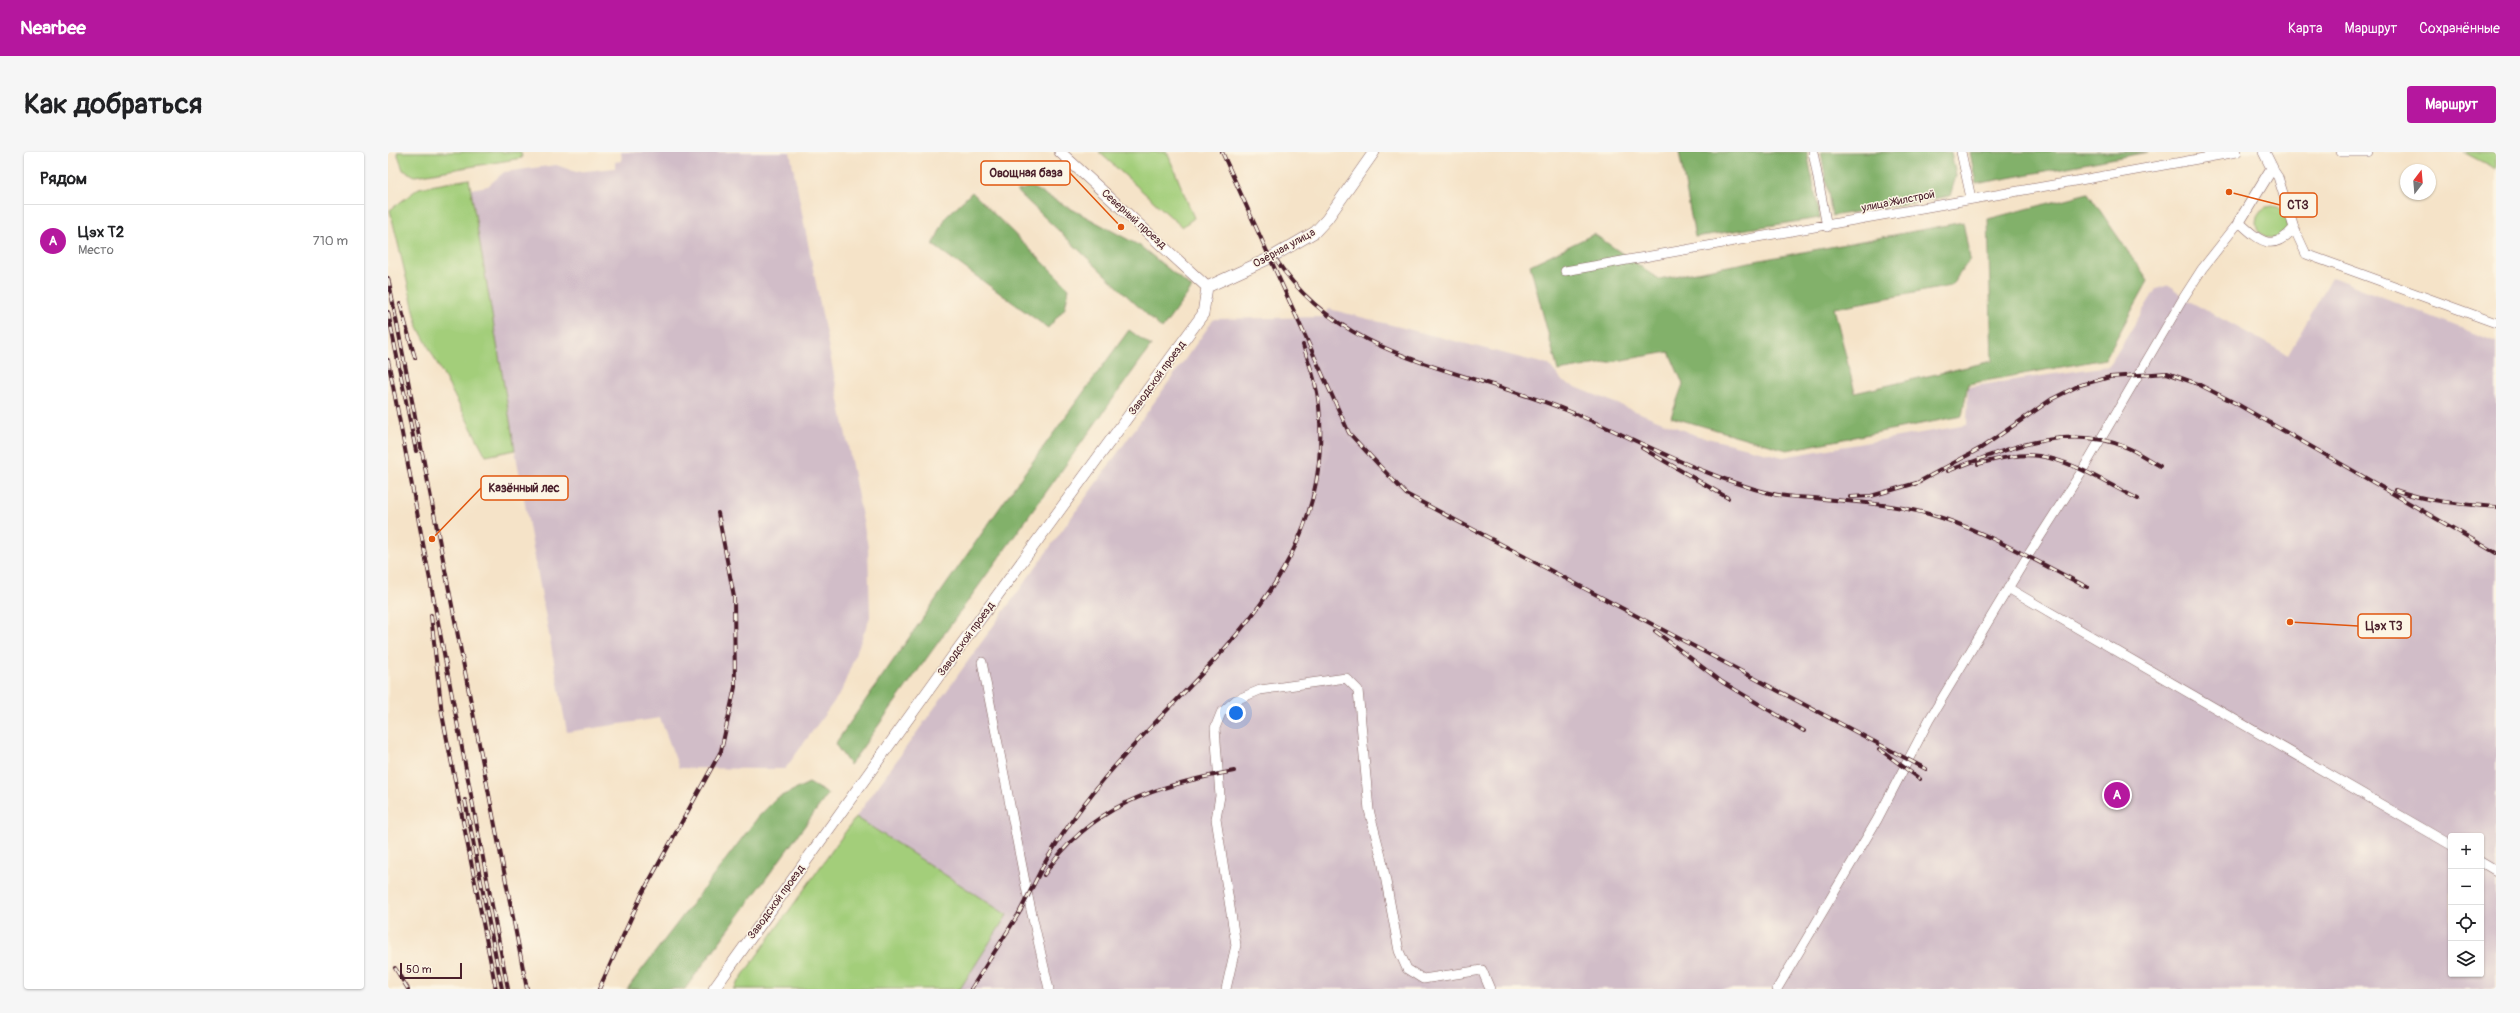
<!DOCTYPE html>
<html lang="ru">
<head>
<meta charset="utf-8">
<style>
	:root { --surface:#fff; --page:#f6f6f6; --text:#202124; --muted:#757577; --line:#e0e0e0; --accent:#b5179e }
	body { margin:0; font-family:Pangolin,sans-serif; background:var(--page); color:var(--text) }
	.controls { position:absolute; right:12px; bottom:12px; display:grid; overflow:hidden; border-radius:4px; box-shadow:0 1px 3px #0004 }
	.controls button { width:36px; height:36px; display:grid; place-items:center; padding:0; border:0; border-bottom:1px solid var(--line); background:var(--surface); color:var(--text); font:20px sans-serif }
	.compass { position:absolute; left:2012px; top:12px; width:36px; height:36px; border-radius:50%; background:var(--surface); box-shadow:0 1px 3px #0004; rotate:16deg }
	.scale { position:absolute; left:12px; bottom:10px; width:62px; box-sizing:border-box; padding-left:4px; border:2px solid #4a1f2b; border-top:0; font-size:11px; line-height:14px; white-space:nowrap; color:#4a1f2b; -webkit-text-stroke:3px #fcf5e5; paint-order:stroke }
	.you { position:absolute; left:848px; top:561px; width:14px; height:14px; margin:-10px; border:3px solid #fff; border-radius:50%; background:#1a73e8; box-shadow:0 0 0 6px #1a73e833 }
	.badge { display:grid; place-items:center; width:26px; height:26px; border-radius:50%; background:var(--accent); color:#fff; font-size:13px; font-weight:700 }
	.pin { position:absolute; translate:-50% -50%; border:2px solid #fff; box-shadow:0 1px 4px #0006 }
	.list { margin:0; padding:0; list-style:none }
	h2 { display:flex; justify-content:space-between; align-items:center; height:52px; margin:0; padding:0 16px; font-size:17px }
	h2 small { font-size:13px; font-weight:400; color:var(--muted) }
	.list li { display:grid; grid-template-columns:26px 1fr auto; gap:12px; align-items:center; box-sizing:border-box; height:72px; padding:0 16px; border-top:1px solid var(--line) }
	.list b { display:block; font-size:15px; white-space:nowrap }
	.list p { margin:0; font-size:13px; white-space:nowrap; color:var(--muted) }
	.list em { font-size:13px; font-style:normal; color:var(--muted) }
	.icon { flex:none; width:22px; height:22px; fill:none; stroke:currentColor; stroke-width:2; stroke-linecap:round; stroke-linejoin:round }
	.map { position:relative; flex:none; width:2108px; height:837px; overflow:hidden; border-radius:4px }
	header { display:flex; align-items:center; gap:24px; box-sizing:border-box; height:56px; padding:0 20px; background:var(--accent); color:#fff }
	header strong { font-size:19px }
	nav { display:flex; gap:22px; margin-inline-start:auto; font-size:14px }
	.intro { display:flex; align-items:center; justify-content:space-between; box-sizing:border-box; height:96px; padding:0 24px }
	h1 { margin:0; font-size:28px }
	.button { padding:10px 18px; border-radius:4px; background:var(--accent); color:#fff; font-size:14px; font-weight:700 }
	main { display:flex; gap:24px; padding:0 24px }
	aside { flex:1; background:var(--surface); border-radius:4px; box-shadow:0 1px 3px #0004 }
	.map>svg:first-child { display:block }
</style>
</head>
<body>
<header>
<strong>Nearbee</strong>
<nav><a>Карта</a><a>Маршрут</a><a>Сохранённые</a></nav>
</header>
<div class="intro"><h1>Как добраться</h1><a class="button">Маршрут</a></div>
<main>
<aside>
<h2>Рядом<small></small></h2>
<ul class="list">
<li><span class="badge">A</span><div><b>Цэх Т2</b><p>Место</p></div><em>710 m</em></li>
</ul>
</aside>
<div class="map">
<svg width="2108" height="837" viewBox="0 0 2108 837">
	<rect width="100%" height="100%" fill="#fcf5e5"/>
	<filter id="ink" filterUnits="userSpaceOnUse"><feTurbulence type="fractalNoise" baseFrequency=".025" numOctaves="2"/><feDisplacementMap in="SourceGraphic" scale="8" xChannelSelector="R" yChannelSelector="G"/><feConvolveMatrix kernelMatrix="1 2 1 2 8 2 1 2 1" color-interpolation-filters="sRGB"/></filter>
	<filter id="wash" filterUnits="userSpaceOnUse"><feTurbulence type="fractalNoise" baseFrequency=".012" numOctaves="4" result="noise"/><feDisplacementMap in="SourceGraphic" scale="16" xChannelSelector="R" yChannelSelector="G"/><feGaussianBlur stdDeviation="0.9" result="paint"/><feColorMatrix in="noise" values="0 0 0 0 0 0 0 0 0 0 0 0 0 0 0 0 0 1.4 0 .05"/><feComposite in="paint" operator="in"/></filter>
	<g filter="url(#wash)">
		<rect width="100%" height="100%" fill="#f5e3c8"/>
		<!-- industrial -->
		<path fill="#d1bdc8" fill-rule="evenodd" d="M233 0H402L480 395 482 465 453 540 397 617 291 616 272 566 179 580 127 298 83 37 100 34 116 20 168 13 188 20 227 16V10L234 9Z
			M1944 125 2108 190V837H572L619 763 468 665 826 167 935 165 941 157 1161 213 1175 230 1307 283 1395 305 1579 273 1580 235 1721 214 1768 137 1781 133 1801 149 1900 203ZM2063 684H2093V822H2063Z"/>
		<!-- green -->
		<path fill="#a3ce7a" stroke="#767652" d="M9 0H133L134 6 27 24 15 18Z
			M711 0H779L806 66 794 75Z
			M2075 0H2108V17Z
			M81 27 127 298 98 304 30 175 2 58 31 36Z
			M1868 70a16 16 0 1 1 32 0a16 16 0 1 1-32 0Z
			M468 665 619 763 572 837H345Z"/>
		<!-- forest -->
		<path fill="#82b16a" stroke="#66684a" d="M1291 0H1419L1432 66 1307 85Z
			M1433 0H1563L1568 24 1562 44 1444 64Z
			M1582 0H1760L1588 32Z
			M643 35 752 94 804 136 774 177 629 39Z
			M584 40 681 136 677 156 660 176 545 93 558 65Z
			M1700 41 1760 129 1717 207 1580 232 1574 264 1399 298 1283 265 1295 232 1281 200 1170 219 1142 113 1206 82 1271 127 1575 70 1582 107 1563 134 1446 156 1467 241 1604 209 1600 67Z
			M741 178 763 194 462 613 447 592 629 331Z
			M421 631 440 642 297 837H239L371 664 389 646Z"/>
	</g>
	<g filter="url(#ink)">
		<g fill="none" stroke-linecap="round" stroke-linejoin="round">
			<!-- minor casing -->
			<g stroke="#866462" stroke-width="10">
				<path id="minor" d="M1425 0 1439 75
					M1573 0 1583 46
					M1953 0H1980
					M1884 16 1890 25 1906 76 1918 102 2108 171
					M1177 119C1401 81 1625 40 1849 0
					M1620 436 2063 693
					M594 510 640 745 661 837
					M2093 710 2108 719
					M838 837 848 793 828 667 832 644 827 576 833 561 848 548 872 538 958 526 970 538 981 658 994 708 1011 799 1019 817 1035 827 1094 818 1102 837
					M1389 837 1489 668 1541 568 1639 405 1694 319 1796 145 1814 117 1851 70C1871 88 1884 102 1906 76"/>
			</g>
			<!-- tertiary casing -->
			<g stroke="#866462" stroke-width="12">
				<path id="tertiary" d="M672 0 819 135
					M1851 70 1884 16 1876 0
					M819 135 882 106 927 80 939 67 986 0
					M326 837 565 504 815 162 819 135"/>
			</g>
			<!-- minor -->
			<use href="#minor" stroke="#fff" stroke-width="9"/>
			<!-- tertiary -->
			<use href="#tertiary" stroke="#fff" stroke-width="11"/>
			<!-- rail casing -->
			<g stroke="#4a1f2b" stroke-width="4">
				<path id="rail" d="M834 0 961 281 1018 342 1538 617
					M887 106C953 209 1074 216 1178 258 1245 285 1310 323 1381 341 1395 345 1411 345 1425 346 1468 350 1512 352 1554 366 1604 383 1651 411 1699 435
					M0 126 139 837
					M12 152 27 206
					M0 160 28 299
					M0 208 120 837
					M1254 296 1340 346
					M1590 312C1610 307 1631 301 1651 304 1686 309 1719 332 1750 347
					M1560 319C1615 298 1681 270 1740 296 1751 301 1761 308 1772 314
					M1527 332 1593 296 1664 247 1692 233 1722 225 1779 221 1810 232 1849 252 2108 401
					M2007 338C2041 350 2073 352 2108 355
					M1462 345 1483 344 1532 330
					M43 463 54 562 108 837
					M1267 479 1334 530 1416 579
					M1491 597 1532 627
					M77 648 114 837
					M656 723C702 653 768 634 846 619
					M631 761C639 746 647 730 655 714 672 684 693 655 715 628 799 527 927 438 932 295 933 274 932 251 927 231 924 218 919 206 915 193
					M7 816 20 837
					M211 837 254 742 333 599 347 535 346 445 330 361
					M583 837 633 758"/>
			</g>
			<!-- rail -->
			<use href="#rail" stroke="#fcf5e5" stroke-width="2.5" stroke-dasharray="8" stroke-linecap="butt"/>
		</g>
	</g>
	<g text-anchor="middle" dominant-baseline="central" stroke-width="3" stroke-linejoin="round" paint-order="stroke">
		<!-- street labels -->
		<g font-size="11" fill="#4a1f2b" stroke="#fcf5e5">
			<text transform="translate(1510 49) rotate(-11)">улица Жилстрой</text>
			<text transform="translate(746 67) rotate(42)">Северный проезд</text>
			<text transform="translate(896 96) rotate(-29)">Озёрная улица</text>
			<text transform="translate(769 226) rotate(-54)">Заводской проезд</text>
			<text transform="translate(578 487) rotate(-54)">Заводской проезд</text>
			<text transform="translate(388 750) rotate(-54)">Заводской проезд</text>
		</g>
	</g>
	<!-- callouts -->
	<path fill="none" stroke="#e0560e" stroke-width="1.5" d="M733 75L682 21M1841 40L1892 53M44 387L93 336M1902 470L1970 474"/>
	<g fill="#e0560e" stroke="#fcf5e5" stroke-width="1.5">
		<circle cx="733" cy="75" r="4"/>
		<circle cx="1841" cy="40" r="4"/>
		<circle cx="44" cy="387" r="4"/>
		<circle cx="1902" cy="470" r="4"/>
	</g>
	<g fill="#fcf5e5" stroke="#e0560e" stroke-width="1.5">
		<rect x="593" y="9" width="89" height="24" rx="4"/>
		<rect x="1892" y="41" width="37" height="24" rx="4"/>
		<rect x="93" y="324" width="87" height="24" rx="4"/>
		<rect x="1970" y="462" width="53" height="24" rx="4"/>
	</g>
	<g font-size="12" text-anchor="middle" font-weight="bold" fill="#4a1f2b">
		<text x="638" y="25">Овощная база</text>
		<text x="1910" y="57">СТЗ</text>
		<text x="136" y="340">Казённый лес</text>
		<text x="1996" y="478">Цэх Т3</text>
	</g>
</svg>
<div class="controls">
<button>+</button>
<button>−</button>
<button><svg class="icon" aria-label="locate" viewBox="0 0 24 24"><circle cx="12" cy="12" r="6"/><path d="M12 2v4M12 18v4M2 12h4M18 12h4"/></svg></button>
<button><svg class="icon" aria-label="layers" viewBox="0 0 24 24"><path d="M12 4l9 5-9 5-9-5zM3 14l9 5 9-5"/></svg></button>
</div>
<svg class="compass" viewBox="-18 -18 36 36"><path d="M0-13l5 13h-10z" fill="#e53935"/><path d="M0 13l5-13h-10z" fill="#757577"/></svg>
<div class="scale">50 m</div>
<div class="you"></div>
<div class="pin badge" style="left:1729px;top:643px">A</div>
</div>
</main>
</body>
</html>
